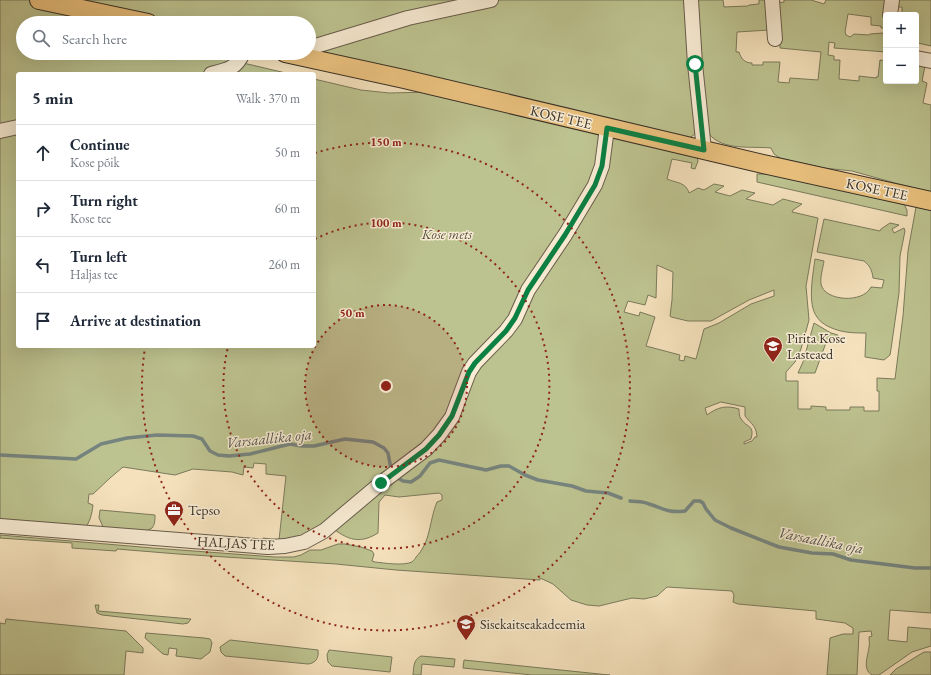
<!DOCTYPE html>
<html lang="en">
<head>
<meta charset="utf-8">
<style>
	:root { --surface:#fff; --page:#f6f6f7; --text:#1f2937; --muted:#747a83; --line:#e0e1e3 }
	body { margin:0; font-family:"EB Garamond",serif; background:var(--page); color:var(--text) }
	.controls { position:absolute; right:12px; top:12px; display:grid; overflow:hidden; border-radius:4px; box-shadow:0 4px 16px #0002 }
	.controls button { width:36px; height:36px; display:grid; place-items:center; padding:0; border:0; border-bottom:1px solid var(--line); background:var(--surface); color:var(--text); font:20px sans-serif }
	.stop { position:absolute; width:12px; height:12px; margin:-9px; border:3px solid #0b8043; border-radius:50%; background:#fff }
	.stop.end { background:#0b8043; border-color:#fff; box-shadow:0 1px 4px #0008 }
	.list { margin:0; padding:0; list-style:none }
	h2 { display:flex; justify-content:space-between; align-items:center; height:52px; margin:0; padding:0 16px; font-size:17px }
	h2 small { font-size:13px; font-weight:400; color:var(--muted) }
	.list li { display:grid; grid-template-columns:26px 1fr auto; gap:12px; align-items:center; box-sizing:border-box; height:56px; padding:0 16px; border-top:1px solid var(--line) }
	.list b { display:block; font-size:15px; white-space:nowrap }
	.list p { margin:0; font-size:13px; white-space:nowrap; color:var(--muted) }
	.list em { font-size:13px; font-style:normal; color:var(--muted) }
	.icon { flex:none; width:22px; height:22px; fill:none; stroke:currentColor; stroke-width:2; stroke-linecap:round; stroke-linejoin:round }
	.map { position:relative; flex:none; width:931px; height:675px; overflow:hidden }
	.search { position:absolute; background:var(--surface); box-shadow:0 4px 16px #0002; left:16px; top:16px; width:300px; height:44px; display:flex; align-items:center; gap:10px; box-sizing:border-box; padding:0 14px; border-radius:22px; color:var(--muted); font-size:15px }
	.panel { position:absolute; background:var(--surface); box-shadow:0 4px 16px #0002; left:16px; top:72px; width:300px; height:276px; border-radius:4px }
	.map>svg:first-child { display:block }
</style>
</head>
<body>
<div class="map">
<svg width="931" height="675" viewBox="0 0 931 675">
	<rect width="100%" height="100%" fill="#f5e2bd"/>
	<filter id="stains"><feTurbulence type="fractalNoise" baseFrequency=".005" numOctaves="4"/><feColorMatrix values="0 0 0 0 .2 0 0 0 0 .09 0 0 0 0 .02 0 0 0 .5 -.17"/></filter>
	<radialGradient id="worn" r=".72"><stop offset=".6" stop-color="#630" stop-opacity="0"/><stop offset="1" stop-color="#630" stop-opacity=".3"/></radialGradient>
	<!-- green -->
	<path fill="#bdc390" stroke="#7b7a5c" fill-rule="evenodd" d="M0 0H688L695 134 688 139 330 54 326 53 325 50 309 45V23H23V53H243L239 62 290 74H18V346H314V79L361 90 389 93 430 92 697 157 698 161 695 169 691 168 692 163 672 159 667 179C676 183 686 182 689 193L698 188 704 190 714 184 724 186 715 192 730 196 742 190 755 193 746 199 773 205 783 199 802 204 793 210 792 212 818 218 806 286 809 320 801 349 795 362 786 372V381H798V409H811V406L826 407V410H850V407H864V411H879V391H877V378L895 379 903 316 908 251 916 207 931 209V613L890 610 888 640 907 642 908 627 931 629V646L912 652 879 675H872C862 669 868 656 869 647 870 644 869 641 869 637L872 636 871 631 859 632 857 675H827L830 638 843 634H853V628L845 623 816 619V611L738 604 733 602 734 595 732 591 667 587 657 596 644 599 632 598 599 606 587 605 571 600 553 584 540 578V580L396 570 336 564 178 554 117 549 116 551 72 548V543L0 538V535L153 548 275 557H294L301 555 310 550H321L338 544H345L361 547 372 551 374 554 372 561 375 562C384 563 403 566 412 562 413 561 416 558 416 557 431 542 429 521 437 502L442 500V495L439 493 399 497 385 495 379 502 378 533C357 546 345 538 327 524L314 532 287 541 264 540 263 538 279 540 286 476 266 474V464L254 463 253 468 244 467 243 475 232 472 193 469 175 475 123 467 110 478 93 494H89L88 503 93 505C92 514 90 522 84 530L0 522ZM657 265 673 272 672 300 670 316 671 317 688 321H711L749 300 774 290V296L751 304 719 323 704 329 696 359 685 356 684 361 679 360 680 355 646 346 655 317 640 312 639 316 624 312 628 301 645 305 648 295 656 298ZM721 402 745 407V416C752 425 756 425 757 437H755L752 441 744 444V442L751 439C755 425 747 428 741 419 739 416 739 412 739 409 726 405 718 407 707 415L705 408Z
		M695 0H723L724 7 748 6 749 5 759 4V0H770L769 30 737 32 736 52H739C741 59 745 63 752 63V65H763V62H780L778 82 789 83 790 78 818 80 821 52 780 48V42H781L778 3 784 2V0H811L824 4 826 0H886L884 28H881V26L871 25V17L848 14 845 32 846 35 850 37 854 34 869 35 870 34 883 33 886 46V52L834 48 835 43 829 42 828 55 834 56V60H840L839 79 859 81V76L876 78V77H878L880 60 886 61V81H916V63L925 66 922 81 927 83 923 103 931 105V192L895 183 852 171 824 168 780 158 774 154 771 148C751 146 723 151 709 134Z
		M896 0H931V46L918 43 919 56H916V15H893L902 14V7H898Z
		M757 174H775L903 202 907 210V216L757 182Z
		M824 219 880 231 881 229 890 223 899 225 892 229 894 233 904 228 905 231 900 256 899 293 891 349 890 355 884 360 865 357 866 333C858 333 849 333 841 331 833 329 822 325 817 317 807 304 813 275 815 259L824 261C823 268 820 277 821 284 824 301 863 304 871 287L882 288 884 280 873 278C872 270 870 266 864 261L817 252Z
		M814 323 831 333 838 335V340H827L815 373H798L803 362Z
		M100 510 155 515C155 519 155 525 152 528 143 535 116 530 104 529L99 518Z
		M95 605H99L98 611 191 619 188 623 183 624 102 615 97 613Z
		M6 619 126 631 143 648V653L126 651 124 675H0V623L5 624Z
		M146 633 204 638 210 639 212 643 210 652 201 659 176 656 177 649 169 648 168 655 163 654 145 638Z
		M230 640 318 650C319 658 316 663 308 664L225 656 221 652 220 647Z
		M329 650 392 657 390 672 332 666 328 662 327 655Z
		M924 652H931V675H890L896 669Z
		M421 656 455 659 454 667 422 664 421 675H413C414 667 413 660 421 656Z
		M464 660 609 675H610H532L463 668Z"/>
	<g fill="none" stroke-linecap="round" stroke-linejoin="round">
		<!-- stream -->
		<path stroke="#76847f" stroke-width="3.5" d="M0 455 76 459 101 444 127 438 157 435 193 436 202 439 210 451 218 455 229 456 250 454 290 444 301 446H314L345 439 373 442 384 448 388 453 391 469
			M398 478 403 481 411 482 420 476 430 463 439 460 486 470 501 466H509L525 475 538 480 572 486 586 491 608 493 621 498
			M630 501C636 502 643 501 649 504 665 509 667 513 685 511L694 501H700L703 503 706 509 715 520 731 528 779 547 812 553 833 554 851 560 915 568H931"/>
		<!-- minor casing -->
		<g stroke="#685d4c" stroke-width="16">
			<path id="minor" d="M691 0 695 64 704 150
				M772 0 775 39
				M890 15 892 0
				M309 48 408 18 491 0
				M916 58 931 61
				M211 74C227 70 236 69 243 53
				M0 131 18 127
				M0 526 268 547 285 546 304 542 324 531 381 483 426 449 439 435 452 417 469 372 475 363 506 331 515 319 528 290 565 235 595 185 602 166 607 128"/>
		</g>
		<!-- major casing -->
		<g stroke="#393127" stroke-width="20">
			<path id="major" d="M39 0 148 23
				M285 53 404 79 763 164 931 201"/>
		</g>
		<!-- minor -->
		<use href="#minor" stroke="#f8ecd4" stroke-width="14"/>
		<!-- major -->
		<use href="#major" stroke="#eac17e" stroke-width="18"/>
	</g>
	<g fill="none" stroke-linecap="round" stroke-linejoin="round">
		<!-- route -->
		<path stroke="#0b8043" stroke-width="5" d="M381 483 426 449 439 435 452 416 469 372 475 363 506 331 515 318 528 290 565 235 595 185 602 166 607 128 704 150 695 64"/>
	</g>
	<!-- distance rings -->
	<circle cx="386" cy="386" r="81" fill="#8f2418" fill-opacity=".12"/>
	<g fill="none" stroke="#8f2418" stroke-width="2" stroke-dasharray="2 4">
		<circle cx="386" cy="386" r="81"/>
		<path d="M315 239A163 163 0 1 1 228 347"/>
		<path d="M315 153A244 244 0 1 1 145 348"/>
	</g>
	<!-- icons -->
	<defs>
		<g id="school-pin" transform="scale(1)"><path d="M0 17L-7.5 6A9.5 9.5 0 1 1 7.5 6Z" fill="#8f2418" stroke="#f8ecd4"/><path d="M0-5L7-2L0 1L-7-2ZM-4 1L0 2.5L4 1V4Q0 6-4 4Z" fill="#fff"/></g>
		<g id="office-pin" transform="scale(1)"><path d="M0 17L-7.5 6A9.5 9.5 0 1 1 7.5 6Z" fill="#8f2418" stroke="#f8ecd4"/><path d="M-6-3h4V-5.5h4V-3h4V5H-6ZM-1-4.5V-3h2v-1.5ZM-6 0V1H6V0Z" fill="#fff"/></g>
		<g id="university-pin" transform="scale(1)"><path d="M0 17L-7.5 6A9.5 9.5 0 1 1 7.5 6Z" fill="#8f2418" stroke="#f8ecd4"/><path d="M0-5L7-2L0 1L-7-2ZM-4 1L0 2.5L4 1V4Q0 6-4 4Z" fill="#fff"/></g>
	</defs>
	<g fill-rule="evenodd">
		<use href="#school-pin" x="773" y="346"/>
		<use href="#office-pin" x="174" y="510"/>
		<use href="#university-pin" x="466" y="624"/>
	</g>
	<g text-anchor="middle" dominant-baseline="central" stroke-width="3" stroke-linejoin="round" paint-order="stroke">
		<!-- street labels -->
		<g font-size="14" fill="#393127" stroke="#f8ecd4">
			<text transform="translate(561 117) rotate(13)">KOSE TEE</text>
			<text transform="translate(877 189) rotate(12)">KOSE TEE</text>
			<text transform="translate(236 543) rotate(3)">HALJAS TEE</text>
		</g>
		<!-- park labels -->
		<g font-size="14" font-style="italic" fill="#534e3c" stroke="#f8ecd4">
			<text x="447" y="234">Kose mets</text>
		</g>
		<!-- poi labels -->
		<g font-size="14" fill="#393127" stroke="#f8ecd4" text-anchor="start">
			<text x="787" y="338">Pirita Kose<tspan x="787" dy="16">Lasteaed</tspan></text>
			<text x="188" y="510">Tepso</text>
			<text x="480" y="624">Sisekaitseakadeemia</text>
		</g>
		<!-- water labels -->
		<g font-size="15" font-style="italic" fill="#52544c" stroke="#f8ecd4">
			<text transform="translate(269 438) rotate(-6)">Varsaallika oja</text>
			<text transform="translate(821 540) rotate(11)">Varsaallika oja</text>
		</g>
	</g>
	<circle cx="386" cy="386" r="6" fill="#8f2418" stroke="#f8ecd4" stroke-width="2"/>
	<g font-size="12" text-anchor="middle" font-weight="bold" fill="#8f2418" stroke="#f8ecd4" stroke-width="3" stroke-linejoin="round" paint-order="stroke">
		<text x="386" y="146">150 m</text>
		<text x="386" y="227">100 m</text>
		<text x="352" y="317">50 m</text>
	</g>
	<rect width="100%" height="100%" filter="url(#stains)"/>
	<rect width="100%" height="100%" fill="url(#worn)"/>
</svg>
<div class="controls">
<button>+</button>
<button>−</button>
</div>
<div class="stop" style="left:695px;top:64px"></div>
<div class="stop end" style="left:381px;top:483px"></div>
<div class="search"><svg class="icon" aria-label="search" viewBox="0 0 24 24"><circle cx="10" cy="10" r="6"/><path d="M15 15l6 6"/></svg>Search here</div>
<section class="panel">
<h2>5 min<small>Walk · 370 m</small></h2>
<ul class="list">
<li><svg class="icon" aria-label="ahead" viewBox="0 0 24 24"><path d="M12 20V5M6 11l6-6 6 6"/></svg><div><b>Continue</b><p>Kose põik</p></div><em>50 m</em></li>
<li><svg class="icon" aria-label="right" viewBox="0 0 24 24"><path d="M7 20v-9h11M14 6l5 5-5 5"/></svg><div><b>Turn right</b><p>Kose tee</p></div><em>60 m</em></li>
<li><svg class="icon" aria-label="left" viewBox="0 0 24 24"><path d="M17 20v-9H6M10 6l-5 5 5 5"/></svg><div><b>Turn left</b><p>Haljas tee</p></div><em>260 m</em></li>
<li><svg class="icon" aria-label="arrive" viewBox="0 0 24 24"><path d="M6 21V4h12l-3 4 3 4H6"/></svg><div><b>Arrive at destination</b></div></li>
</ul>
</section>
</div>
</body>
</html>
